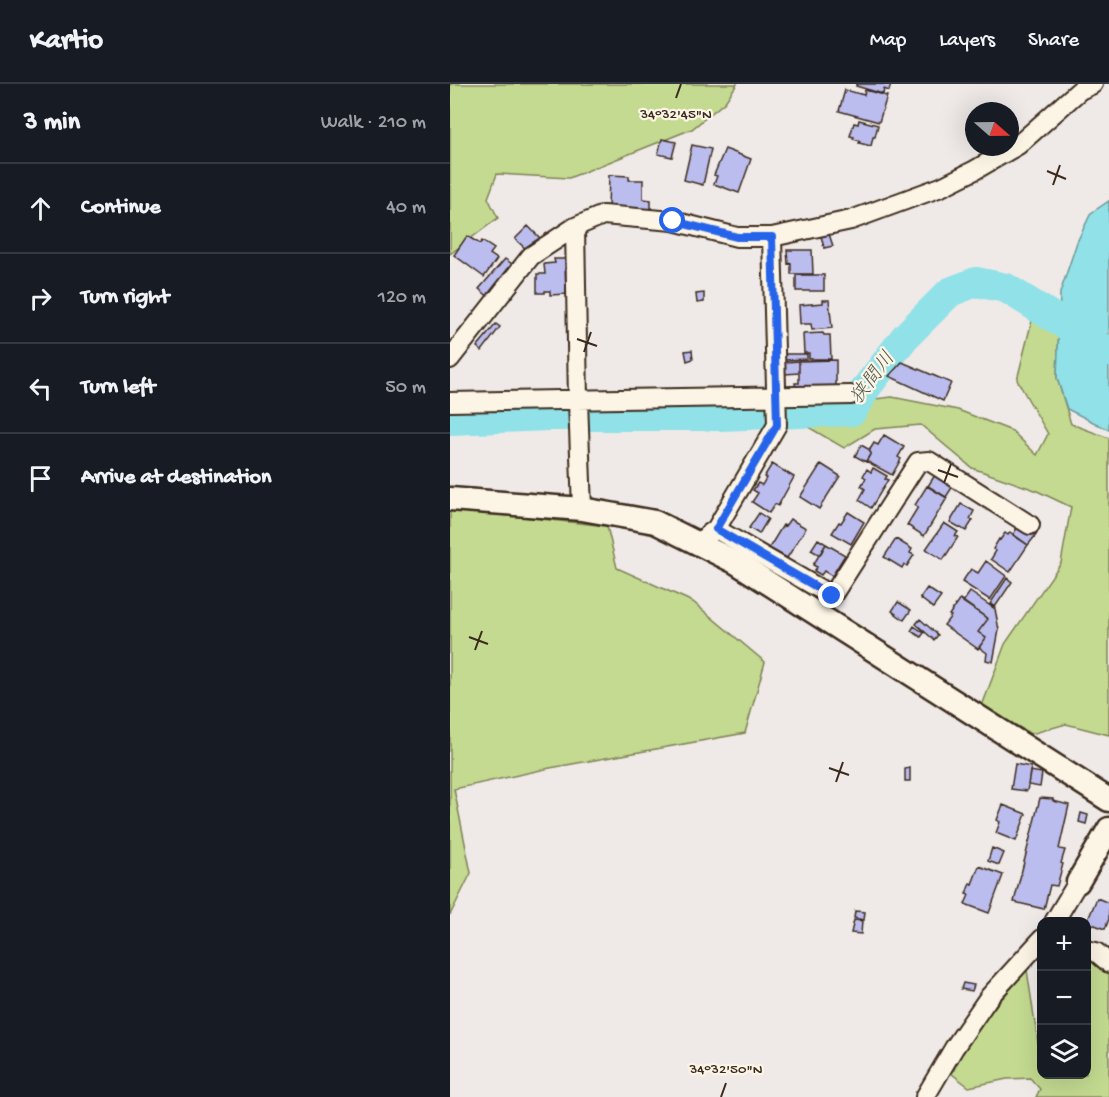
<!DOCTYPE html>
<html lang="en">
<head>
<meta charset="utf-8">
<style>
	:root { --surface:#171b24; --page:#242831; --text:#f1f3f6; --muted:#9ea1a6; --line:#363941 }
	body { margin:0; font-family:"Gochi Hand","Klee One",sans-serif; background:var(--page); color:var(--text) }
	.controls { position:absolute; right:18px; bottom:18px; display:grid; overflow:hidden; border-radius:12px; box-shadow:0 6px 24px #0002 }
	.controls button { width:54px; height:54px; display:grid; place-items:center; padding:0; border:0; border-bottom:2px solid var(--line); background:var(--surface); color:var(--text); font:30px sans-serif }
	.compass { position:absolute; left:515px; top:18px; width:54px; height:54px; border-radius:50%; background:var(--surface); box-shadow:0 6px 24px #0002; rotate:110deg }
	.stop { position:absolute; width:18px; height:18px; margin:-14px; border:4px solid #2563eb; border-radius:50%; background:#fff }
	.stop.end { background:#2563eb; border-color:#fff; box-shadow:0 2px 6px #0008 }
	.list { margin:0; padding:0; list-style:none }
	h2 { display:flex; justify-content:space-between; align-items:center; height:78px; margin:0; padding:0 24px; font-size:26px }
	h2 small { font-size:20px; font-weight:400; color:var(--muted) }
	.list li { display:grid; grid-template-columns:39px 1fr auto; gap:18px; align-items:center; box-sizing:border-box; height:90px; padding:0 24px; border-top:2px solid var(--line) }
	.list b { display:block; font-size:22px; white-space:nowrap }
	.list em { font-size:20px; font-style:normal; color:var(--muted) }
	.icon { flex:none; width:33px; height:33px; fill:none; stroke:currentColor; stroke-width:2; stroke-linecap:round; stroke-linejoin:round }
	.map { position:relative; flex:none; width:659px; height:1013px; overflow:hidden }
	header { display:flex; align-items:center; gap:36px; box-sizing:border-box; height:84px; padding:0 30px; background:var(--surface); border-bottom:2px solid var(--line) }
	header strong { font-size:28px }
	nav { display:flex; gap:33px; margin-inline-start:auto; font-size:21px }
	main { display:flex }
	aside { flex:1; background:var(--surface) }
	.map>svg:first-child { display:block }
</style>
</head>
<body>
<header>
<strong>Kartio</strong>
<nav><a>Map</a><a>Layers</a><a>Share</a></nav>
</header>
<main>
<aside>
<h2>3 min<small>Walk · 210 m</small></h2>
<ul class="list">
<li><svg class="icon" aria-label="ahead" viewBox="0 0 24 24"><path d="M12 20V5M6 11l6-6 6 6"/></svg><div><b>Continue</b></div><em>40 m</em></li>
<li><svg class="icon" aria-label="right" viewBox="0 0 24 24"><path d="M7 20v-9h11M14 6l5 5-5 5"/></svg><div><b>Turn right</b></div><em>120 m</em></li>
<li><svg class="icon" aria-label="left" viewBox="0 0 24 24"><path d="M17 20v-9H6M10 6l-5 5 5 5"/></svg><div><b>Turn left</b></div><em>50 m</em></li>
<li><svg class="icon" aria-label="arrive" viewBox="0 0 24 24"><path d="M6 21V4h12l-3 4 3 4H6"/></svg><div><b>Arrive at destination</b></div></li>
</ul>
</aside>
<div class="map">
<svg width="659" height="1013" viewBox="0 0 659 1013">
	<rect width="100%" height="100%" fill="#efeae7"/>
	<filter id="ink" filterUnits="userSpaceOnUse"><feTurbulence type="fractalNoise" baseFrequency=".0167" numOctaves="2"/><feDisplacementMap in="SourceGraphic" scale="12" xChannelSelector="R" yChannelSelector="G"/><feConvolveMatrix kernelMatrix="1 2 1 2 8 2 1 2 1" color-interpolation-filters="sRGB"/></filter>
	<g filter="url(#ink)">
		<!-- green -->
		<path fill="#c3da90" stroke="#7f8257" stroke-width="1.5" d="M0 0H287L275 18 242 45 119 94 47 90 38 114 48 134 0 170Z
			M583 232 609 244 607 294 621 340 659 354V651L616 640 581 650 532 622 555 560 611 479 621 423 585 406 522 384 471 341 425 345 394 364 348 337V324L442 313 508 326 562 347 587 371 598 350 567 296Z
			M6 426 157 442 167 484 243 518 315 578 295 649 100 684 4 705 21 789 0 831V428Z
			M643 876 659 890V1013H586L590 1005 580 994 557 995 519 1003 502 990 521 950 577 886 588 959H591L592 990H636L637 885Z"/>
		<!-- water -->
		<path fill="#90e1e8" stroke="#6e9897" stroke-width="1.5" d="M659 117V346L617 325 607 294 610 209 627 158 641 129Z"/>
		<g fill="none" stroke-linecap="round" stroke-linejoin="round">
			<!-- river -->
			<path stroke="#90e1e8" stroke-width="30" d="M0 336 98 332H270L402 327 416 304 455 253 500 208 526 198 556 204 659 268"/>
		</g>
		<!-- building -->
		<path fill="#bcbdef" stroke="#3b2a1e" stroke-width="1.5" d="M407 0H441L439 7 434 5 433 10 406 2Z
			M395 6 414 11 415 6 437 12 429 38 389 27Z
			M409 36 428 41 425 53H423L421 62 409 59 410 57 403 55 404 53 400 52 404 39 408 40Z
			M212 55 226 58 222 73 208 70Z
			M242 61 261 65 253 101 234 96Z
			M275 65 301 75 289 109 264 100 267 92 264 91Z
			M159 91 179 92V96H193V115L201 116V126L158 125Z
			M78 142 90 154 78 167 65 155Z
			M379 150 383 162 374 164 371 152Z
			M17 152 30 160 32 157 44 165 40 170 47 175 34 193 4 171Z
			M337 166H362L363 190H341V179L338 180Z
			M55 175 65 182 40 214 29 205Z
			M104 175H115L116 210 100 211V207H95V209H87V190H95L94 180 105 179Z
			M346 191H374V207H346Z
			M254 209V218L247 219 246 210Z
			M373 216H379L382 244 362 246 361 240H350L349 221 373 219Z
			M46 240 50 243 32 267 27 263Z
			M373 249 374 251H380L381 275H359V269H354L353 250Z
			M242 266 243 275 237 277 235 267Z
			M334 270H357V275L334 276Z
			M386 276V304L346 307 345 299H349V277Z
			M349 277V289L335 290V278Z
			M452 278 501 299 493 317 439 292Z
			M434 351 454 363 448 373 451 375 442 391 416 377 421 369 419 367 424 359 428 361Z
			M411 361 420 366 419 367 421 369 416 378 405 372Z
			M322 380 344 393 328 422 325 420 319 429 302 418 308 409 303 406 308 399 312 401 316 394 314 393Z
			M371 380 390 392 369 425 350 413Z
			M423 384 437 392 435 395 438 396 421 424 409 416 415 405 411 402 416 394 413 392 417 385 421 388Z
			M485 391 503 402 496 413 478 402Z
			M477 402 497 414 474 452 457 441 468 423 465 421Z
			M511 420 524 427 520 435 523 436 516 447 500 438Z
			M398 428 414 438 401 460 382 449 389 438 391 439Z
			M309 429 318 435 309 450 299 444Z
			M340 435 356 444 337 474 319 464 333 441 335 442Z
			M494 439 508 448 505 452 508 453 493 476 476 465Z
			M567 444 586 451 578 461 563 451Z
			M560 448 578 461 560 488 541 475 546 467 543 465 549 455 550 456 555 449 558 451Z
			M368 455 376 460 370 471 361 466Z
			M446 455 462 465 460 469 464 471 457 482 454 480 452 484 434 473Z
			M376 460 395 471 382 492 374 487 371 491 364 487 367 483 363 481Z
			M536 477 556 492 540 516 512 498 521 485 528 489Z
			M557 494 562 498 545 523 540 520Z
			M477 504 491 513 483 524 470 514Z
			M520 508 545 525 549 546 543 578 536 576 537 569 529 563 536 554 528 548 538 535 513 518Z
			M510 515 538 535 528 548 536 554 528 565 494 541 501 532 499 531Z
			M448 518 461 526 454 536 442 527Z
			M470 535 488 551 484 556 466 540Z
			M464 542 474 549 471 553 461 547Z
			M565 680 581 683 577 707 561 705Z
			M460 684V697H455V685Z
			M580 687 592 689 590 703 578 701Z
			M590 714 603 715V717L619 721 609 765 615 766 611 779 613 780 607 802 600 801 594 825 564 818Z
			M553 721 576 730 566 757 546 749 550 738 547 736Z
			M631 729 638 731 636 740 629 738Z
			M542 764 554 769 549 781 538 777Z
			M529 782 553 791 539 829 515 820 519 811 516 810 520 799 522 800Z
			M647 814 659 819V835L655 845 637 838Z
			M405 827 415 828 414 836 404 834Z
			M404 836 412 837 411 850 401 849Z
			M513 899 524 901 522 907 511 905Z"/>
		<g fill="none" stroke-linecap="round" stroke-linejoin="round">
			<!-- minor casing -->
			<g stroke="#3b2a1e" stroke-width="22">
				<path id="minor" d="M125 143 128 317 132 425
					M0 275 81 172 125 143 153 131 223 137 287 153H322L401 136 491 103 525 86 568 61 630 6 643 0
					M0 318 401 311
					M266 445 382 512 468 378 479 377 580 441
					M256 452 266 445 327 341 322 153
					M604 838 628 798
					M636 866 646 868 659 879
					M475 1013 504 964 539 913 592 855"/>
			</g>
			<!-- tertiary casing -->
			<g stroke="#3b2a1e" stroke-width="27">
				<path id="tertiary" d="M0 415 132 425 205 438 287 479 659 716
					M628 798 659 745"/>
			</g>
			<!-- minor -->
			<use href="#minor" stroke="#fcf5e5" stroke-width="18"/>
			<!-- tertiary -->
			<use href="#tertiary" stroke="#fcf5e5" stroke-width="22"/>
		</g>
	</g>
	<g fill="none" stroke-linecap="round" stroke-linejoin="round" filter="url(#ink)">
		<!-- route -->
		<path stroke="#2563eb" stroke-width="8" d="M223 137 287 153H322L327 341 266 445 382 512"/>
	</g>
	<!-- ticks -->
	<path fill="none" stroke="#3b2a1e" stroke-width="2" d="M226 14 231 0M597 87 616 95M603 101 610 81M127 255 147 262M134 268 141 248M488 386 508 393M494 399 501 380M19 553 38 560M25 566 32 547M379 684 399 691M386 698 393 678M271 1013 276 999"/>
	<g text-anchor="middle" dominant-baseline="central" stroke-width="4.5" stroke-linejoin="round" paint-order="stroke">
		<!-- water labels -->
		<g font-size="20" font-style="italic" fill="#505850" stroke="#fcf5e5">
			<text transform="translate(424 295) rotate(-53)">狭間川</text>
		</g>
	</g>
	<g font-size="15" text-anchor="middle" fill="#3b2a1e" stroke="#fcf5e5" stroke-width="4.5" stroke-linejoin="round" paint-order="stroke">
		<text x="226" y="34">34°32'45"N</text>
		<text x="276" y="989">34°32'50"N</text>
	</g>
</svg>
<div class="controls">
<button>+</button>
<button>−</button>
<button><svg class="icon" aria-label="layers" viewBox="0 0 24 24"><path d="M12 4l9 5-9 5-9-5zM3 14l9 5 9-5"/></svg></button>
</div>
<svg class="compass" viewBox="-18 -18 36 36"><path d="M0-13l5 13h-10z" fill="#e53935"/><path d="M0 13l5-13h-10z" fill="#9ea1a6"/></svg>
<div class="stop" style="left:223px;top:137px"></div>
<div class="stop end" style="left:382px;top:512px"></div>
</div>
</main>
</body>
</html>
